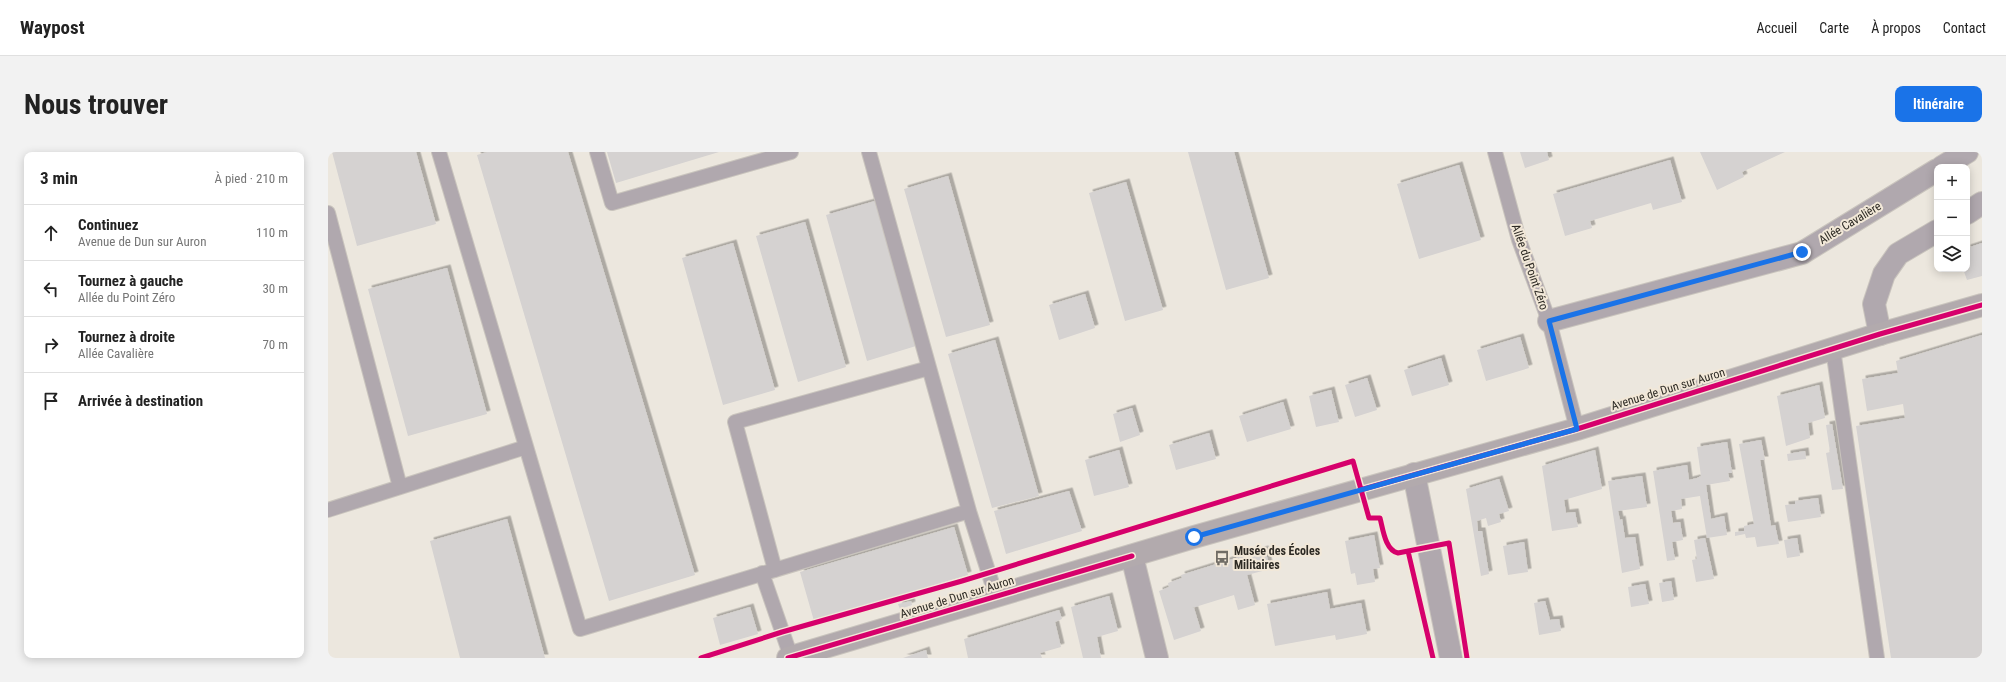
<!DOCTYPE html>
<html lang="fr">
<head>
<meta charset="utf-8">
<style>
	:root { --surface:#fff; --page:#f2f2f2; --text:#222; --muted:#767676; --line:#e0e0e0; --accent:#1a73e8 }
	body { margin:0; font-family:"Roboto Condensed",sans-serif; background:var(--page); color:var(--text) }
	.controls { position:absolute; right:12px; top:12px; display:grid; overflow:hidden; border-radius:8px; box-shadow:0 2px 10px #0003 }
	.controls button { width:36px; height:36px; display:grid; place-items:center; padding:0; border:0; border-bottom:1px solid var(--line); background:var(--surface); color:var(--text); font:20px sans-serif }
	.stop { position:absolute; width:12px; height:12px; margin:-9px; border:3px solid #1a73e8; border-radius:50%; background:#fff }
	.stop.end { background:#1a73e8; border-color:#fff; box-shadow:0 1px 4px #0008 }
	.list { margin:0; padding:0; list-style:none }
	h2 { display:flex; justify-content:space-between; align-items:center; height:52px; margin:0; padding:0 16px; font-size:17px }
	h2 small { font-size:13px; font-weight:400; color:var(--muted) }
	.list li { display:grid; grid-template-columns:26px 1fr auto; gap:12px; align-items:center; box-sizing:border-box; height:56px; padding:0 16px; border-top:1px solid var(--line) }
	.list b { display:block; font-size:15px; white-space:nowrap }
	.list p { margin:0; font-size:13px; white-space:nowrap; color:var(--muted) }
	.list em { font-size:13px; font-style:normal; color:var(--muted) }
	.icon { flex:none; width:22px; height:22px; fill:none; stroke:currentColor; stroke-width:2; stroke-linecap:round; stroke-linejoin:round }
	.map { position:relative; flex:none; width:1654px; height:506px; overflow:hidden; border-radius:8px }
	header { display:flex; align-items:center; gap:24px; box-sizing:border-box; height:56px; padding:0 20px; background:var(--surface); border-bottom:1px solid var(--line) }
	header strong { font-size:19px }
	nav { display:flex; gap:22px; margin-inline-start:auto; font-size:14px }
	.intro { display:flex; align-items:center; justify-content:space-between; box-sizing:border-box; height:96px; padding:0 24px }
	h1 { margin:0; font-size:28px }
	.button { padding:10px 18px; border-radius:8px; background:var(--accent); color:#fff; font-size:14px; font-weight:700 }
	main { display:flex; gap:24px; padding:0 24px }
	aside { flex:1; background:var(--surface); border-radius:8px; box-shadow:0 2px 10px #0003 }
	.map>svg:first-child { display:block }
</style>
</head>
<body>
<header>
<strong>Waypost</strong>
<nav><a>Accueil</a><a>Carte</a><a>À propos</a><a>Contact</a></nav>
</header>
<div class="intro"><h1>Nous trouver</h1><a class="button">Itinéraire</a></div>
<main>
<aside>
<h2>3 min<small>À pied · 210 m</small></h2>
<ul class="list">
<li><svg class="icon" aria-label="ahead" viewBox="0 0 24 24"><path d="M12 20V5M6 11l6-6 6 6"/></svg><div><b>Continuez</b><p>Avenue de Dun sur Auron</p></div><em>110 m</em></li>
<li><svg class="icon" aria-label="left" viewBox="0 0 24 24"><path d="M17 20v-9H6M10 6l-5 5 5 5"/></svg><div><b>Tournez à gauche</b><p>Allée du Point Zéro</p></div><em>30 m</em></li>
<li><svg class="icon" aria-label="right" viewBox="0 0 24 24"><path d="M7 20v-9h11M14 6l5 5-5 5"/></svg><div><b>Tournez à droite</b><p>Allée Cavalière</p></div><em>70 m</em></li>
<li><svg class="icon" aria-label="arrive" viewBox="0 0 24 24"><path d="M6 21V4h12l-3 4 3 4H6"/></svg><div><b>Arrivée à destination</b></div></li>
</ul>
</aside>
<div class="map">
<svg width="1654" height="506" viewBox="0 0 1654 506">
	<defs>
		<filter id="shadow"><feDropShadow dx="3.5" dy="-3.5" stdDeviation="0" flood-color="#0004"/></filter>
	</defs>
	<rect width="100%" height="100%" fill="#ece7de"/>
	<!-- building -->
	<path fill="#d5d2d1" filter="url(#shadow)" d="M4 0H88L108 72 29 94Z
		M159 0H240L367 423 281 449 149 3Z
		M279 0H391L288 31Z
		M860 0H906L941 126 898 138Z
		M1192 0H1219L1221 8 1197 16Z
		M1372 0H1457L1414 20 1416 25 1389 38Z
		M1342 8 1354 50 1325 58 1323 51 1262 69 1264 76 1237 84 1225 42Z
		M1131 13 1153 88 1091 107 1069 32Z
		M620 24 662 173 618 185 576 37Z
		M798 30 835 158 797 169 761 41Z
		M547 49 588 194 539 209 498 63Z
		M477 70 518 215 470 230 428 84Z
		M405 91 447 238 395 253 354 106Z
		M1654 91V124L1639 128 1635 117H1639V96Z
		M119 116 159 262 80 284 40 137Z
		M757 142 767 176 731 188 721 153Z
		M1654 183V506H1563L1528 274 1577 266 1575 252 1539 259 1534 227 1570 221 1568 209Z
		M1192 185 1201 216 1158 229 1149 198Z
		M667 188 711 344 664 356 620 202Z
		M1113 206 1121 233 1084 244 1076 218Z
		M1039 226 1049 258 1027 265 1017 233Z
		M1491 233 1497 266 1480 271 1482 286 1458 294 1449 244Z
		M1003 238 1011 270 988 275 981 244Z
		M955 250 963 277 919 290 911 264Z
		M804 256 812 283 792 290 785 262Z
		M1504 272 1515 337 1504 338 1498 301 1502 300 1498 273Z
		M881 281 888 307 848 318 841 293Z
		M1433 288 1437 308H1432L1443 374 1447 373 1451 392 1429 395 1427 385 1418 386 1417 382 1407 384V380L1416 379V374L1426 372 1411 292Z
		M1399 290 1404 321H1400L1402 329 1378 333 1383 367 1396 364 1399 383 1379 386 1372 344 1353 347 1354 357 1343 359 1345 371 1352 370 1355 388 1344 390 1347 408 1339 409 1325 319 1359 313 1361 328 1369 326 1373 324 1369 295Z
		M791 298 801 335 766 344 757 308Z
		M1267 298 1274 337 1236 348 1238 361 1247 360 1250 375 1224 379 1214 314Z
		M1477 299 1478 307 1460 309 1459 302Z
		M1314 324 1319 355 1290 359 1292 368 1294 367 1297 386 1307 385 1312 417 1294 421 1280 329Z
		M1171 327 1181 359 1171 362 1173 370 1160 374 1158 366 1149 369 1150 379H1154L1161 422 1153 424 1138 337Z
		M741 339 754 379 678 402 666 359Z
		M1490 346 1493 365 1460 370 1457 353 1467 352V349Z
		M179 367 217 506H132L102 389Z
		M626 375 640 423 486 469 472 420Z
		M1046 383 1052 416 1045 417 1047 430 1029 433 1027 421 1023 422 1017 389Z
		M1377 386 1386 427 1368 430 1364 408 1369 407 1366 388Z
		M1469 386 1472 404 1459 406 1456 388Z
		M1196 390 1200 420 1180 423 1175 394Z
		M937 397 942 417 919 423 927 453 910 458 906 443 864 456H866L873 479 846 488 831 439 841 435 840 431 854 426 853 423Z
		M1343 429 1346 448 1334 450 1331 431Z
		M1317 432 1321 452 1303 455 1300 435Z
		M999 440 1002 457 1033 451 1039 482 1008 488 1007 483 947 494 939 452Z
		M781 444 790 479 769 485 773 506H755L743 455Z
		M583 449 584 453 572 457 570 452Z
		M1217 449 1222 468 1231 467 1233 479 1211 483 1206 451Z
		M422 455 430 482 392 493 385 466Z
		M731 458 734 467 727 470 733 495 712 501 714 506H640L636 487Z
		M598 498 600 506H575Z"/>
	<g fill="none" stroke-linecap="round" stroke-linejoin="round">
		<!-- lane casing -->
		<g stroke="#c9c4bd" stroke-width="16">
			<path id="lane" d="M111 0 252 477 641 359 668 444
				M269 0 284 51 463 0
				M541 0 641 359
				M1167 0 1191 88 1221 169 1249 277
				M0 61 72 335
				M1505 197 1549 506
				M0 358 198 295
				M447 418 407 270 601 216
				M434 421 463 505"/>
		</g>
		<!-- street casing -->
		<g stroke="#c9c4bd" stroke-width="24">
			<path id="street" d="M1614 15 1639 0
				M1639 61 1654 51
				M1221 169 1474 101 1609 18
				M1552 182 1546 152 1556 122 1570 102 1609 79
				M1086 322 1123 506
				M804 404 829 506"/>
		</g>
		<!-- primary casing -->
		<g stroke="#c9c4bd" stroke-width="24">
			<path id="primary" d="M460 506 866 385 1249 277 1552 182 1654 153"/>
		</g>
		<!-- path -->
		<path stroke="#b0aaab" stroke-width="2.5" stroke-dasharray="2 3" stroke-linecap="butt" d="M383 503 384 506"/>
		<!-- lane -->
		<use href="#lane" stroke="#b0a8ae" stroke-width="14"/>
		<!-- street -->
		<use href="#street" stroke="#b0a8ae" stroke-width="22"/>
		<!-- primary -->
		<use href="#primary" stroke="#b2aaad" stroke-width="22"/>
		<!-- cycleway casing -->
		<g stroke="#f2e8d8" stroke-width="8">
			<path id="cycleway" d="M1032 338 1249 277 1552 182 1654 153
				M1080 399 1105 506
				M373 506 454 480 634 429 1025 309 1041 366H1052C1055 377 1057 398 1070 401L1121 391 1139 506
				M460 506 804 404"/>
		</g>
		<!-- cycleway -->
		<use href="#cycleway" stroke="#d6006c" stroke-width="5"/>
	</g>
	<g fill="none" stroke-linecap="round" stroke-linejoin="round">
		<!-- route -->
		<path stroke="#1a73e8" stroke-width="5" d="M866 385 1249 277 1221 169 1474 100"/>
	</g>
	<!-- icons -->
	<defs>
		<g id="bus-bare" transform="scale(1.2)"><path d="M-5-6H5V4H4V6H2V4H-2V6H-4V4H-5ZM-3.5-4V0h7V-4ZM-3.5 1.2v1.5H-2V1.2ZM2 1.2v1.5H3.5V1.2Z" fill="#706c65" stroke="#f2e8d8" stroke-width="2.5" paint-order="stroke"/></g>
	</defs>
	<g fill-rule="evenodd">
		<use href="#bus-bare" x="894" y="406"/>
	</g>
	<g text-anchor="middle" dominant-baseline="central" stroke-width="4" stroke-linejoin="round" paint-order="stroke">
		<!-- street labels -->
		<g font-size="12" fill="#2d2a24" stroke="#f2e8d8">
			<text transform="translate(1522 71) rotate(-31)">Allée Cavalière</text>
			<text transform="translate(1202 115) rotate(71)">Allée du Point Zéro</text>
			<text transform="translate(1340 237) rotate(-17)">Avenue de Dun sur Auron</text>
			<text transform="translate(629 445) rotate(-17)">Avenue de Dun sur Auron</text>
		</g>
		<!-- poi labels -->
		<g font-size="12" font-weight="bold" fill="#2d2a24" stroke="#f2e8d8" text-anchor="start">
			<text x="906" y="399">Musée des Écoles<tspan x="906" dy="14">Militaires</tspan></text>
		</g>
	</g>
</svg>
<div class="controls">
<button>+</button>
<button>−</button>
<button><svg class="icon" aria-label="layers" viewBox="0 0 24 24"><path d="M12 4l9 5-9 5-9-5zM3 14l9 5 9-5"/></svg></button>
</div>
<div class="stop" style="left:866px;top:385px"></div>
<div class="stop end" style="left:1474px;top:100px"></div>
</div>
</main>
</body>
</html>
